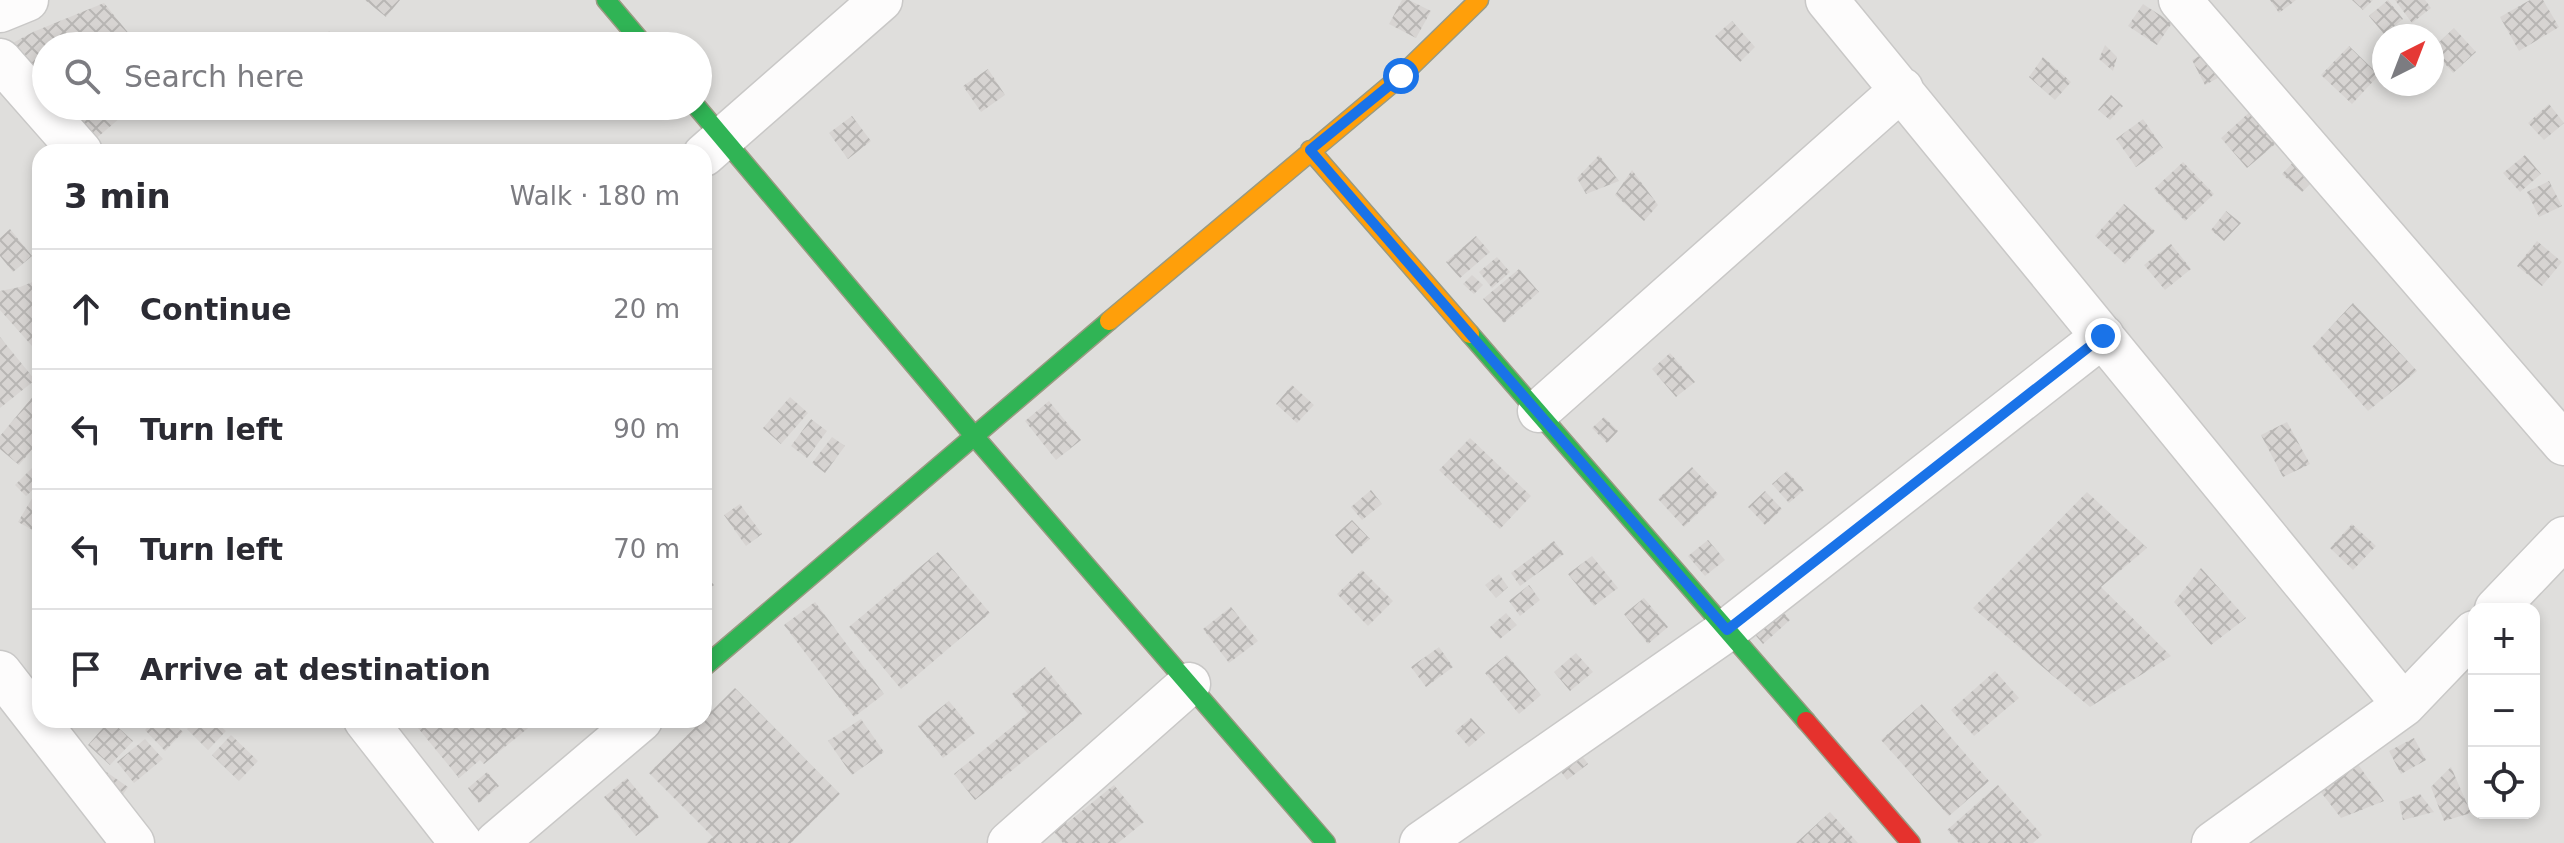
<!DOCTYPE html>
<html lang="en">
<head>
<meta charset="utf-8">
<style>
	:root { --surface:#fff; --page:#f7f7f7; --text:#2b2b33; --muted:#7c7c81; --line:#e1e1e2 }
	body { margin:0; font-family:"DejaVu Sans",sans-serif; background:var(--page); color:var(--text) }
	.controls { position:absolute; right:24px; bottom:24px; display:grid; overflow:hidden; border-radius:16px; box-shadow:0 4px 12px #0003 }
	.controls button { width:72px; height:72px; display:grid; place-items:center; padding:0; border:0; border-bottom:2px solid var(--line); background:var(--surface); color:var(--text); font:40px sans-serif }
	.compass { position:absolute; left:2372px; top:24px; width:72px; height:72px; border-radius:50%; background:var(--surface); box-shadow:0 4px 12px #0003; rotate:42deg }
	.stop { position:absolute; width:24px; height:24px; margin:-18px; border:6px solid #1a73e8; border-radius:50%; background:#fff }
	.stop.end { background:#1a73e8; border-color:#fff; box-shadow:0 2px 8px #0008 }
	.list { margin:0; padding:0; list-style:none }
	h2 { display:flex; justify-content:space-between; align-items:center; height:104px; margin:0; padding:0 32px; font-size:34px }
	h2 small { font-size:26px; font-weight:400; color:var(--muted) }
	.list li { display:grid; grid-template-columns:52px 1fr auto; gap:24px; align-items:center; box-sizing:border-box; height:120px; padding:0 32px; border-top:2px solid var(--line) }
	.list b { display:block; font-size:30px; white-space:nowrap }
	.list em { font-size:26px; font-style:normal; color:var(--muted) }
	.icon { flex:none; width:44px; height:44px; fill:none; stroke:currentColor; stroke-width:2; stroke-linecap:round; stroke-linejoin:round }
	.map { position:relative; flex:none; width:2564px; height:843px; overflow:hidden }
	.search { position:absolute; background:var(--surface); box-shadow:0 4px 12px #0003; left:32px; top:32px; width:680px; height:88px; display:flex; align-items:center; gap:20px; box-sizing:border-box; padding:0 28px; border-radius:44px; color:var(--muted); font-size:30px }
	.panel { position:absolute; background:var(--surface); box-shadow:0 4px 12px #0003; left:32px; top:144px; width:680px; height:584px; border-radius:24px }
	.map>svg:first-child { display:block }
</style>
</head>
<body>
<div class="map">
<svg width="2564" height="843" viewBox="0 0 2564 843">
	<defs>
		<pattern id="building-cross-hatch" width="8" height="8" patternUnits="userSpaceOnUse" patternTransform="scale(2)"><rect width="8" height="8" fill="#d7d4d2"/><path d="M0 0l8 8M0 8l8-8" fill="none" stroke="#b8b6b4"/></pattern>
	</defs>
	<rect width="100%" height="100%" fill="#f0eeeb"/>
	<!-- residential -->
	<path fill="#dfdedc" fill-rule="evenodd" d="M0 0H2564V843H0ZM2384 36H2432V84H2384ZM46 46H698V106H46ZM40 152H704V720H40ZM2474 609H2534V813H2474Z"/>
	<!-- building -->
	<path fill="url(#building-cross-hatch)" d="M365 0H400L386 17Z
		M1402 0H1409L1431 11 1416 38 1389 24Z
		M2270 0H2296L2279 13Z
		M2352 0H2373L2363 10Z
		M2388 0 2403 19 2384 34 2369 16Z
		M2395 0H2425L2431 8 2412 23Z
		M2530 0H2543L2559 27 2519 51 2500 17Z
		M104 3 139 46H46V87L11 44 33 32Z
		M2143 4 2172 23 2157 45 2128 26Z
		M1732 21 1755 47 1740 62 1715 36Z
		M2454 28 2476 52 2453 73 2432 49Z
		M329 31 348 46H317Z
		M2105 45 2117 57 2113 71 2099 59Z
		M2349 46 2379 75 2352 104 2321 75Z
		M2216 47 2229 72 2205 85 2192 60Z
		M2043 57 2071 82 2055 100 2029 77Z
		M988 69 1005 95 981 112 963 86Z
		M2111 95 2123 106 2110 120 2098 110Z
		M2549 104 2564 123 2544 140 2528 123Z
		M62 106H134L92 142Z
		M459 106H479L470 117Z
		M2253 109 2280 140 2247 168 2221 138Z
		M852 116 871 141 848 159 829 133Z
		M2143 119 2163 148 2136 167 2116 139Z
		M2301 154 2321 173 2302 192 2282 174Z
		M1599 155 1619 181 1586 194 1577 178Z
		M2525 155 2541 174 2520 192 2503 173Z
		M2183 162 2214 194 2185 221 2154 189Z
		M1632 170 1658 205 1644 221 1615 195Z
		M2549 181 2562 206 2539 217 2527 192Z
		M2124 204 2155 231 2125 264 2095 236Z
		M2226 211 2241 223 2224 241 2211 230Z
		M10 229 32 256 13 272 0 256V238Z
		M1476 236 1490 252 1460 278 1446 262Z
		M2537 241 2562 262 2542 286 2517 266Z
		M2171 244 2191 269 2165 290 2144 265Z
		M1497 257 1510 272 1492 288 1479 272Z
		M1519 269 1539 292 1504 323 1483 299Z
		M1472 275 1483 285 1474 294 1463 284Z
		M40 279V355L0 310V291L20 287Z
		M2353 303 2417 371 2368 411 2312 347Z
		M0 337 35 380 0 408Z
		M1670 353 1695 382 1676 397 1652 369Z
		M1292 385 1314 405 1297 423 1276 404Z
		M35 394 40 398V440L19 465 0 449V436Z
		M790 397 808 413 781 444 763 428Z
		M1049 401 1081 440 1056 460 1025 421Z
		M1604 417 1618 431 1607 443 1592 428Z
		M811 419 827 431 807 458 791 446Z
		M2287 422 2310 464 2283 477 2261 435Z
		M832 437 845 446 825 473 812 463Z
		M1470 438 1531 496 1500 529 1439 470Z
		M40 460V483L26 496 15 485Z
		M1692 467 1718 494 1684 527 1658 499Z
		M1787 471 1804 490 1789 503 1772 484Z
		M1371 490 1382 504 1362 520 1351 507Z
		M1765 491 1782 509 1765 525 1748 507Z
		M2087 492 2147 548 2101 587 2171 656 2090 707 1973 608Z
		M34 495 40 499V534L18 522Z
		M740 504 762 534 746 546 724 515Z
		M1352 520 1370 539 1352 554 1335 535Z
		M2352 524 2376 546 2353 570 2330 548Z
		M1708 540 1725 560 1705 576 1688 556Z
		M1554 541 1564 554 1520 586 1511 573Z
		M938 552 990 613 901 689 849 627Z
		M1592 556 1618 588 1594 606 1568 574Z
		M2201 568 2246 618 2211 645 2174 602Z
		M1362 570 1393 601 1368 626 1337 594Z
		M704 574 714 585 704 594Z
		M1499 574 1508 587 1496 598 1485 585Z
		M1529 585 1540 600 1520 616 1509 601Z
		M1644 598 1668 627 1648 644 1624 614Z
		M1773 601 1790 620 1763 644 1746 624Z
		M815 602 884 694 854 717 784 625Z
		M1231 607 1258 641 1229 663 1203 629Z
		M1506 613 1517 625 1500 639 1490 627Z
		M1439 647 1453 667 1426 687 1411 667Z
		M1576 653 1593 672 1570 691 1554 672Z
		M1507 655 1541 695 1519 714 1485 673Z
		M1045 667 1082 714 975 800 954 774 1028 714 1012 694Z
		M1995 671 2019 698 1974 736 1951 710Z
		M735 688 840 794 791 843H706L713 837 649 773Z
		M949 701 975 733 943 758 918 726Z
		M1922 704 1989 781 1949 816 1881 740Z
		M1471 718 1485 733 1469 747 1455 731Z
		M861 719 884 752 852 775 828 741Z
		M110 720 133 741 110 765 88 745Z
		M154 720H171L183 732 165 751 145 730Z
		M196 720H213L226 731 208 750 187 729Z
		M427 720H538L484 764 480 760 459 778 418 728Z
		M231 735 258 761 239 781 212 755Z
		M2414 738 2426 760 2401 774 2389 751Z
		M145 739 163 759 134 783 117 762Z
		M1575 746 1588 764 1567 780 1554 762Z
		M2355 760 2384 801 2341 818 2320 791Z
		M2451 767 2471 813 2444 821 2431 787Z
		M105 771 128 787 119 800 96 784Z
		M487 772 499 786 479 803 468 788Z
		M627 778 659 817 636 836 604 797Z
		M1114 785 1144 822 1118 843H1063L1048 824 1059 814 1067 823Z
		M1998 785 2042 835 2033 843H1959L1947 830Z
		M2420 794 2434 812 2403 820 2399 802Z
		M1830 812 1858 843H1796Z"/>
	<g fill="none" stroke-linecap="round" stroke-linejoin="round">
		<!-- street casing -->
		<g stroke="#c9c8c7" stroke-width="45">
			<path id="street" d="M1827 0 2404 705
				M2180 0 2564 444
				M0 11 27 0
				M0 60 81 152
				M704 155 881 0
				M1539 411 1902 89
				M2496 609 2564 538
				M0 672 133 843
				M365 720 461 843
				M496 843 641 720
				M1009 843 1189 684
				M1421 843 1727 630 2103 336
				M2213 843 2404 705 2474 632"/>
		</g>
		<!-- fast casing -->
		<g stroke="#999a82" stroke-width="21">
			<path id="fast" d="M606 0 645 46
				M696 106 975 437 1326 843
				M1470 334 1806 721
				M704 667 1109 321"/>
		</g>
		<!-- slow casing -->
		<g stroke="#999a82" stroke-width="21">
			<path id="slow" d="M1310 150 1470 334
				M1109 321 1401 76 1479 0"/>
		</g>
		<!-- jam casing -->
		<g stroke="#999a82" stroke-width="21">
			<path id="jam" d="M1806 721 1911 843"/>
		</g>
		<!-- street -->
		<use href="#street" stroke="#fdfcfc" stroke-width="42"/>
		<!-- fast -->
		<use href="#fast" stroke="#30b455" stroke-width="18"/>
		<!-- slow -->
		<use href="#slow" stroke="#ff9f0a" stroke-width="18"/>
		<!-- jam -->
		<use href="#jam" stroke="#e5322d" stroke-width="18"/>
	</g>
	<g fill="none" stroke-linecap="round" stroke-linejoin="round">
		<!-- route -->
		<path stroke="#1a73e8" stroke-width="10" d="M1401 76 1310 150 1727 630 2103 336"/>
	</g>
</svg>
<div class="controls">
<button>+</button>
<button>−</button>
<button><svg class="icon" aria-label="locate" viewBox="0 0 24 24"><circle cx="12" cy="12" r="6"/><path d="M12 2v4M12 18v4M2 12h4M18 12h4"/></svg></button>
</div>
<svg class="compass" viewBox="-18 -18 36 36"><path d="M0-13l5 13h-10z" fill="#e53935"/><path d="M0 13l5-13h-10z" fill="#7c7c81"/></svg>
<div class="stop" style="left:1401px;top:76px"></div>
<div class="stop end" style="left:2103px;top:336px"></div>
<div class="search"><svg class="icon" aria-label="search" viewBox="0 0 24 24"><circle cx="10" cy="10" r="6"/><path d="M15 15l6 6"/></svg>Search here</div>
<section class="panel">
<h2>3 min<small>Walk · 180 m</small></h2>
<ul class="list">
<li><svg class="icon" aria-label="ahead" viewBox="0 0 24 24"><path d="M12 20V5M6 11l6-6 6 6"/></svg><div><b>Continue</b></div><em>20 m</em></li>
<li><svg class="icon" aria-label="left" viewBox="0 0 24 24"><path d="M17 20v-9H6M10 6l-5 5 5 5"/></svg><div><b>Turn left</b></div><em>90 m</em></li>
<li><svg class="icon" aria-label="left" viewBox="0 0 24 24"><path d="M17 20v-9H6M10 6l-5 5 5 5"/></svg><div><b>Turn left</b></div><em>70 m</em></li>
<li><svg class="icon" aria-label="arrive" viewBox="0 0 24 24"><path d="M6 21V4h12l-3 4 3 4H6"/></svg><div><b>Arrive at destination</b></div></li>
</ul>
</section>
</div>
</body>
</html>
